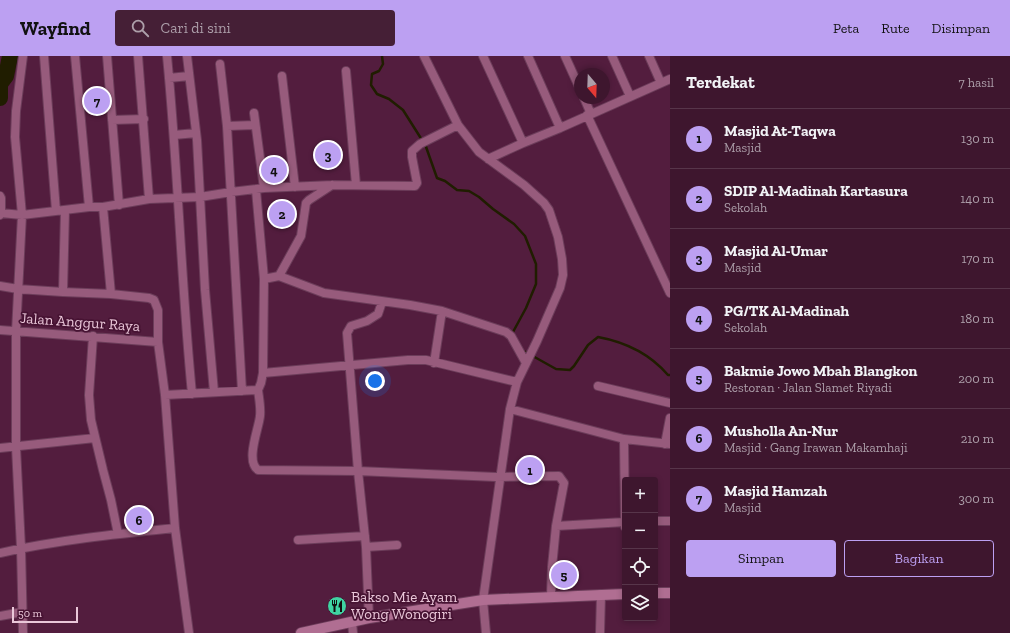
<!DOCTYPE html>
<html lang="id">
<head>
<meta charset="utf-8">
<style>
	:root { --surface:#3e162e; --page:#451f36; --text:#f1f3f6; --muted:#ad9faa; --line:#57354a; --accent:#bca0f2 }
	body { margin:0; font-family:"Zilla Slab",serif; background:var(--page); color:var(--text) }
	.controls { position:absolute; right:12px; bottom:12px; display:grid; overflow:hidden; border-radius:4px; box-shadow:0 2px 6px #0003 }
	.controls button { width:36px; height:36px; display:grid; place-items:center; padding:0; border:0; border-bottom:1px solid var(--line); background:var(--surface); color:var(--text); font:20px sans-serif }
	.compass { position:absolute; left:574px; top:12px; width:36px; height:36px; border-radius:50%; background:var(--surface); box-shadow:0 2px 6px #0003; rotate:161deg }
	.scale { position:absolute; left:12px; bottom:10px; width:66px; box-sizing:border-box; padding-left:4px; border:2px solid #eac7d9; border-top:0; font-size:11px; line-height:14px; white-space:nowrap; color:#eac7d9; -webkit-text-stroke:3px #471333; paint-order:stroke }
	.you { position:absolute; left:375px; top:325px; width:14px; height:14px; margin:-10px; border:3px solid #fff; border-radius:50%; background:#1a73e8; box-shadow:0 0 0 6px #1a73e833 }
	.badge { display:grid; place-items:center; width:26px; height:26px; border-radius:50%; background:var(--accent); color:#111; font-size:13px; font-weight:700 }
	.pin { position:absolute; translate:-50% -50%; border:2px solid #fff; box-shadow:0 1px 4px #0006 }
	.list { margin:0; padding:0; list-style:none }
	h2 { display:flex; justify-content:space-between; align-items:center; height:52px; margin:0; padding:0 16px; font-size:17px }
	h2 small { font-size:13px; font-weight:400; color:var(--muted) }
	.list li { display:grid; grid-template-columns:26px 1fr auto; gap:12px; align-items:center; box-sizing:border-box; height:60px; padding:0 16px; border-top:1px solid var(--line) }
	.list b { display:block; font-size:15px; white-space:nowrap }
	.list p { margin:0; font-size:13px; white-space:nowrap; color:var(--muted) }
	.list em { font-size:13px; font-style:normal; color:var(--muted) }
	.actions { display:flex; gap:8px; padding:12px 16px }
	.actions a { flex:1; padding:9px 0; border:1px solid var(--accent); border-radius:4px; text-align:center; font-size:14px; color:var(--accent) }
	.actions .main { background:var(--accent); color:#111 }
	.icon { flex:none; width:22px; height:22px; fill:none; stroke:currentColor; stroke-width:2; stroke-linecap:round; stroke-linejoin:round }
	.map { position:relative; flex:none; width:670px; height:577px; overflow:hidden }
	header { display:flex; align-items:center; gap:24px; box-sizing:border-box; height:56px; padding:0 20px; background:var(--accent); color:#111 }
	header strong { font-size:19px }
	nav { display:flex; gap:22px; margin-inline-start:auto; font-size:14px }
	.search { width:280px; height:36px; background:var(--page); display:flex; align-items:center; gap:10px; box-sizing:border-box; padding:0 14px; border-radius:4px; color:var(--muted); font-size:15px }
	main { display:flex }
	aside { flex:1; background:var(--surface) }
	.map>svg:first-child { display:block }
</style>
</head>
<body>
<header>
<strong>Wayfind</strong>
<div class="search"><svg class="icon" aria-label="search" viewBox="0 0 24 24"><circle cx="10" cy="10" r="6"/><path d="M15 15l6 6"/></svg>Cari di sini</div>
<nav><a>Peta</a><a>Rute</a><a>Disimpan</a></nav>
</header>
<main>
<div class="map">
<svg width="670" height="577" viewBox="0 0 670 577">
	<rect width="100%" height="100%" fill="#531d3e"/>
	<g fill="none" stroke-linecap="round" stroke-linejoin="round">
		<!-- stream -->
		<path stroke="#201d00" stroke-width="2.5" d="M382 0 383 8 379 15 372 18 371 29 377 38 389 43 403 54 422 84
			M425 88 437 122 445 125 457 134 469 135 479 141 493 153 514 168 525 180 536 208V228L526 252 513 276 514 280
			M522 294 556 313 570 314 574 310 588 289 598 281C625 286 650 298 668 319H670"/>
		<!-- river -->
		<path stroke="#201d00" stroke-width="16" d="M0 42V28L6 20 10 0"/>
		<!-- minor casing -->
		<g stroke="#6c3d5a" stroke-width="10">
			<path id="minor" d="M44 0 56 155
				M75 0 89 151
				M107 0 119 149
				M138 0 149 143
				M167 0C178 112 181 225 192 338
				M187 0 197 84 205 234 214 336
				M424 0 458 69 479 96 524 129 544 147 549 154 558 181 562 203 563 219 560 232 537 285 517 326 510 353 483 544 486 577
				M483 0 523 87
				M528 0 560 72
				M565 0 580 33
				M612 0 630 40
				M649 0 661 27
				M220 8 227 70 242 335
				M346 15 356 129
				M282 20 295 131
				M169 22 189 20
				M584 42 591 58
				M254 57 264 132
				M587 59 670 237
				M112 64 144 63
				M227 70 255 69
				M174 79 196 77
				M488 103 523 87 560 72 670 23
				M256 134 264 223
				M0 140 1 142V157
				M103 151 111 238
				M65 154 63 236 111 238 149 242 154 244 158 254V286L165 339 175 472 189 577
				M0 159 1 157 22 159 89 151H103L149 143 200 141 231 136 264 132 333 129 415 130 417 127 412 101V95L420 88 458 69
				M279 220 301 180 306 147 309 144 332 129
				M0 230 18 233 63 236
				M0 274 158 286
				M93 280 89 339 91 364 103 414 111 444 118 478
				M434 307 442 255
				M263 317 264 223 279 220 324 237 410 249 442 255 506 276 511 280 526 307
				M598 330 670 347
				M258 334C259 342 261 352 260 360 259 372 245 405 258 414L358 415 496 421 559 420 564 427 556 470 552 511 551 540
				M165 339 258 334 261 327 263 317 408 304H426L517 326
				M510 353 624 383 670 388
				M624 383 625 466
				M665 388 670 362
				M0 392 95 382
				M655 465H670
				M556 470 625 466V471
				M298 484 365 480
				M366 491 397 489
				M0 497C58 484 117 478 175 472
				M0 560 22 556
				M369 562 366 491 358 415 347 277 351 270 367 265 378 258 382 246
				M352 566 353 577
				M23 577 21 492 16 391V276L22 159 15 81 16 55 23 0
				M600 577 601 538"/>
		</g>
		<!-- primary casing -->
		<g stroke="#6c3d5a" stroke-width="12">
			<path id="primary" d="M655 537H670
				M301 577 369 562 483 544 625 538"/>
		</g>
		<!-- minor -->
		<use href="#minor" stroke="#975b7c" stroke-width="8"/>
		<!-- primary -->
		<use href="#primary" stroke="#b06e92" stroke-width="10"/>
	</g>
	<!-- icons -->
	<defs>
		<g id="restaurant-disc" transform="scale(1)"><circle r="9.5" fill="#3fd4a2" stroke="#471333"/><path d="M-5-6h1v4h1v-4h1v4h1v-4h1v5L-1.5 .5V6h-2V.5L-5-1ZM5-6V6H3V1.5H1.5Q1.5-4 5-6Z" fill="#111"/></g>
	</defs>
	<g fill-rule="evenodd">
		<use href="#restaurant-disc" x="337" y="550"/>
	</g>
	<g text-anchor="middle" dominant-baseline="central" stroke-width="3.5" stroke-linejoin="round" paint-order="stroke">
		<!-- street labels -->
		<g font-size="15" fill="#eac7d9" stroke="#471333">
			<text transform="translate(80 266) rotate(4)">Jalan Anggur Raya</text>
		</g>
		<!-- poi labels -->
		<g font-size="15" fill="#eac7d9" stroke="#471333" text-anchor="start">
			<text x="351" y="541">Bakso Mie Ayam<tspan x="351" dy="17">Wong Wonogiri</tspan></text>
		</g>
	</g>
</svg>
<div class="controls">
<button>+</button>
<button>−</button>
<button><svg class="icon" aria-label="locate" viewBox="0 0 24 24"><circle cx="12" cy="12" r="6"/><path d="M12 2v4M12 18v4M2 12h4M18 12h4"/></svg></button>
<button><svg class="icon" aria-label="layers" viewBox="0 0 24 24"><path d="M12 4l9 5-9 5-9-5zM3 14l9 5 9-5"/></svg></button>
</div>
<svg class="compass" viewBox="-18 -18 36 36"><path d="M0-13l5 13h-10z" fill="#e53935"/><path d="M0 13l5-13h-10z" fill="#ad9faa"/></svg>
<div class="scale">50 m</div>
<div class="you"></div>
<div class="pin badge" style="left:530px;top:414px">1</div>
<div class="pin badge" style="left:282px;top:158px">2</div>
<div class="pin badge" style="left:328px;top:99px">3</div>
<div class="pin badge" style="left:274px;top:114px">4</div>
<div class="pin badge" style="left:564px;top:519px">5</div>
<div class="pin badge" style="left:139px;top:464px">6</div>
<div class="pin badge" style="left:97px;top:45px">7</div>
</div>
<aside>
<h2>Terdekat<small>7 hasil</small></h2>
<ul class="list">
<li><span class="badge">1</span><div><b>Masjid At-Taqwa</b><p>Masjid</p></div><em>130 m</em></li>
<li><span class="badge">2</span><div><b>SDIP Al-Madinah Kartasura</b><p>Sekolah</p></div><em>140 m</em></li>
<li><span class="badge">3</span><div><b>Masjid Al-Umar</b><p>Masjid</p></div><em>170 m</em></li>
<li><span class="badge">4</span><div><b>PG/TK Al-Madinah</b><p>Sekolah</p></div><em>180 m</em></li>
<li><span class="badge">5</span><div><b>Bakmie Jowo Mbah Blangkon</b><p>Restoran · Jalan Slamet Riyadi</p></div><em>200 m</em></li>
<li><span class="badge">6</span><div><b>Musholla An-Nur</b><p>Masjid · Gang Irawan Makamhaji</p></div><em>210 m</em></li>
<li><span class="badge">7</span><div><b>Masjid Hamzah</b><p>Masjid</p></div><em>300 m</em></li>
</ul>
<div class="actions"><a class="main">Simpan</a><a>Bagikan</a></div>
</aside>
</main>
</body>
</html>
